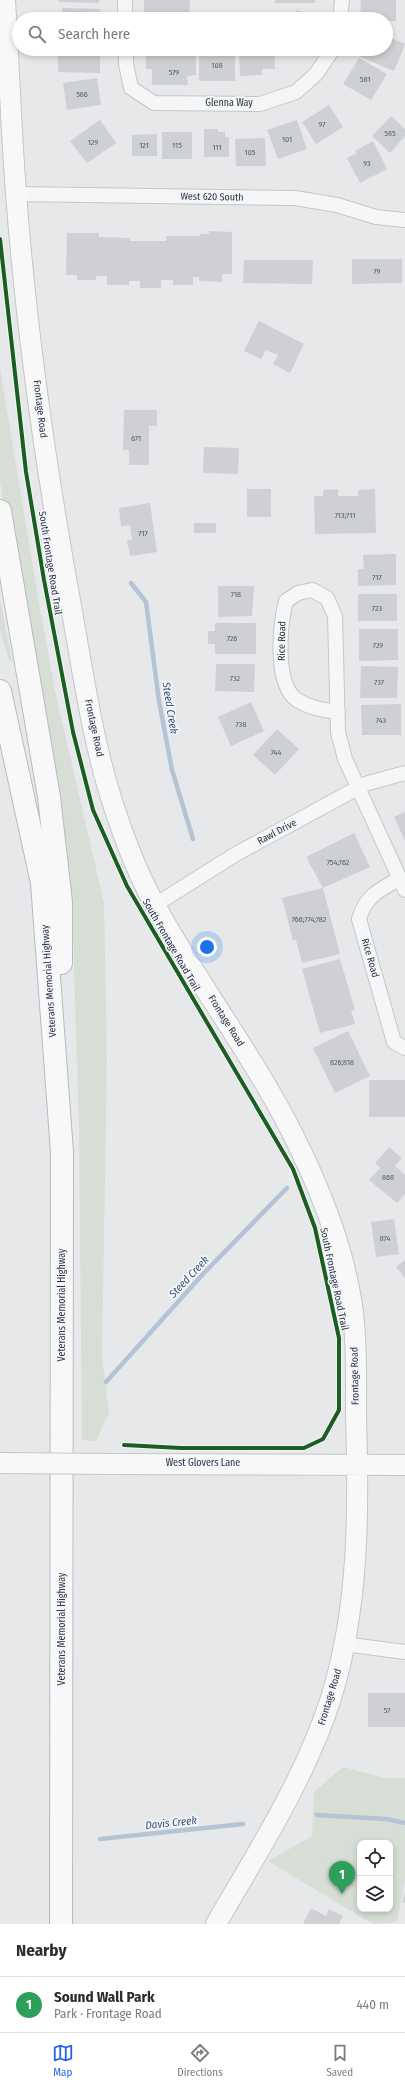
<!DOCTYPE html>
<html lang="en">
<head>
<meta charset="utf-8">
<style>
	:root { --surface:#fff; --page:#f2f2f3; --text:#2b2b33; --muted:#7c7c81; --line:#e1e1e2; --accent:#2563eb }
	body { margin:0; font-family:"Fira Sans Condensed",sans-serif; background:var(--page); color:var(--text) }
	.controls { position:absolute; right:12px; bottom:12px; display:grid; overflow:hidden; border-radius:8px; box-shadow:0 2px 6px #0003 }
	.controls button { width:36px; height:36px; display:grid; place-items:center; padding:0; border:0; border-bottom:1px solid var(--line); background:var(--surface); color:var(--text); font:20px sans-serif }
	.you { position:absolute; left:207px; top:947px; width:14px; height:14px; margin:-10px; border:3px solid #fff; border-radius:50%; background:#1a73e8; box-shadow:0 0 0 6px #1a73e833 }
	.badge { display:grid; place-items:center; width:26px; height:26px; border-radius:50%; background:var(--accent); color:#fff; font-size:13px; font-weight:700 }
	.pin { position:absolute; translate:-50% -33px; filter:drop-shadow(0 1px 2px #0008) }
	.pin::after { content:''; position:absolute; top:21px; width:14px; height:12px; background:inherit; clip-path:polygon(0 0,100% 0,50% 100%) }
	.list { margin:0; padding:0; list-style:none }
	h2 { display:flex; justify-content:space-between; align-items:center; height:52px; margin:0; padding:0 16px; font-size:17px }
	h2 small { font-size:13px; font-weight:400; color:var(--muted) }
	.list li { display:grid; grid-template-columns:26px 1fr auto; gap:12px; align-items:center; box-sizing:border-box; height:56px; padding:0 16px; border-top:1px solid var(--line) }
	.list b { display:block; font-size:15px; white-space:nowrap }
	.list p { margin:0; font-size:13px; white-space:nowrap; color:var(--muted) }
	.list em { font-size:13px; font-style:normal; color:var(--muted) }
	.icon { flex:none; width:22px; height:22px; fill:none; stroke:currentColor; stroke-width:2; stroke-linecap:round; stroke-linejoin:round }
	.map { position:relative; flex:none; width:405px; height:1924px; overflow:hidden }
	.search { position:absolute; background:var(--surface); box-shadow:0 2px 6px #0003; left:12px; right:12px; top:12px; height:44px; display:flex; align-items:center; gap:10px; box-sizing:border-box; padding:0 14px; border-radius:22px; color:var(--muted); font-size:15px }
	.sheet { height:108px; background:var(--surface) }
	nav { display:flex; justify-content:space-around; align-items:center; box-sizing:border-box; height:56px; border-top:1px solid var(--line); background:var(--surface); font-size:11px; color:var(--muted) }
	nav a { display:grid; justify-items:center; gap:2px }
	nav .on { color:var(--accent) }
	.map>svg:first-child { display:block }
</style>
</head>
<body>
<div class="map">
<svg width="405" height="1924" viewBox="0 0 405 1924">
	<rect width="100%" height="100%" fill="#e6e8ea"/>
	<!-- green -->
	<path fill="#d6ded6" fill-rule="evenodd" d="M0 369 38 597 55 691 104 903 107 1057 102 1356 109 1412 96 1441 82 1440 79 1130 72 898 45 703 9 505H4L0 481Z
		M0 599 12 662 9 660 0 630Z
		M343 1767 385 1778H405V1880L397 1922 373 1924 268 1861 312 1836 314 1792ZM360 1843H390V1909H360Z"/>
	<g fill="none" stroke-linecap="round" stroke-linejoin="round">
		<!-- stream -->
		<path stroke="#b4c4d5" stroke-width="4.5" d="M131 583 146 602 159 701 172 770 193 839
			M106 1382 203 1274 287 1188
			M317 1815 386 1819 405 1823
			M100 1839 243 1824"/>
	</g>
	<!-- building -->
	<path fill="#ced0d3" d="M59 0H99V3L59 2Z
		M144 0H190L189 15 144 14Z
		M275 0H315V3H275Z
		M361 0H396V21H386V19H360Z
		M62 8 100 9 99 19H62Z
		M296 10 315 17V19H280L282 14 292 18Z
		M386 36 405 44 394 71 354 54 356 49H386Z
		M58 49H100V73L58 72Z
		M199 49H235V81H199Z
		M239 49H274L275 69H262V75L240 76Z
		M196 54V75L187 76 188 85H152V69H146V55Z
		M359 58 387 74 371 100 343 84Z
		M97 78 101 105 67 110 63 83Z
		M329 105 343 127 316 144 302 122Z
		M391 116 405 129V136L390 153 372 136Z
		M100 120 116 143 87 163 70 141Z
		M297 120 307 149 278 159 267 130Z
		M204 129H218V132H225V137H229V157H204Z
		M162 132H192V159H162Z
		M157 134V156H132V135Z
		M265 138 266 166H236L235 139Z
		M373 141 387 169 360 183 347 158 357 153 355 151Z
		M209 231 232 232V274H222V282L199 281V277H193V285H173V280H161V288H140V281H129V285H107V276H96V280H77V275H66L67 233H99V237L130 238V241H166V236H200V234H209Z
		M352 259H402V283L352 284Z
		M244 260H313L312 284 243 283Z
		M259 321 304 344 290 373 273 364 278 355 266 350 261 359 244 351Z
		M124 410H157V426H149V465H129V450H123Z
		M204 447 239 448 238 474 203 473Z
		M247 489H271V517H247Z
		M338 489V496H358V490L375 489 376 533 315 534 314 496H323V490Z
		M150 503 157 552 130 556 127 540H132L130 525 121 526 119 508Z
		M194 523H216V533H194Z
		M396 554V585L358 586V569H364L363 555Z
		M218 586H254L252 616 218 617Z
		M358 594H397V621H358Z
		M215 623H256V654H215V644H208V631H215Z
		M359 629H398V660L359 661Z
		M216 664H255L254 692 215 691Z
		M361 666 398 667 397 698H360Z
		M251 702 264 731 231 746 218 717Z
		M401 704V735H362L361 705Z
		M277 729 299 749 275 775 253 755Z
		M405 812V841L394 817Z
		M354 833 370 867 323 888 306 857Z
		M323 888 340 954 302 963 296 940 293 941 282 898Z
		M340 959 355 1010 351 1011 355 1024 320 1033 302 969Z
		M348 1031 370 1076 335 1093 313 1048Z
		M369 1080H405V1117H369Z
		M389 1147 402 1158 395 1166 405 1175V1194L397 1203 369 1180 380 1168 375 1163Z
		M394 1219 399 1254 376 1257 371 1222Z
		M405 1260V1278L396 1267Z
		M368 1693H405V1727H368Z
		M405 1893V1903L402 1902Z
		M311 1908 326 1916 329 1909 343 1916 339 1924H303Z"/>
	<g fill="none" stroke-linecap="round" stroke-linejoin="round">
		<!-- street casing -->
		<g stroke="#c4c6c8" stroke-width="16">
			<path id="street" d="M125 0V19
				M340 19 342 0
				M126 49V64L131 88 154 103 260 104 296 92 316 74 333 49
				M16 194 295 198 337 205 376 217 405 220
				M338 712C323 710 310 708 297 700 274 684 280 624 286 601L298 593 312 590 327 598 335 616 338 732 345 759 405 890
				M400 878C380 890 366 895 359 919L394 1042 405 1048
				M155 905 236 854 365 784 405 773
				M344 1644 405 1652"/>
		</g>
		<!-- secondary casing -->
		<g stroke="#c4c6c8" stroke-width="22">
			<path id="secondary" d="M5 0C9 64 11 129 16 193 26 327 45 462 69 595 82 665 91 736 113 804 124 838 138 875 156 907 201 990 261 1065 301 1151 324 1199 344 1252 352 1305 357 1342 356 1380 356 1417 359 1510 359 1608 331 1698 305 1779 258 1851 216 1924
				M115 1464 405 1465"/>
		</g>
		<!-- highway casing -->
		<g stroke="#b8bbbf" stroke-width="24">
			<path id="highway" d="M0 511 49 797 61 902V963
				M0 691 42 883 62 1152 61 1924"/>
		</g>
		<!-- street -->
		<use href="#street" stroke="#f5f6f7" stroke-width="14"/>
		<!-- secondary -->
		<use href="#secondary" stroke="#f8f8f8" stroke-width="20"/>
		<!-- highway -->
		<use href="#highway" stroke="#f8f8f8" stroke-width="22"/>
		<!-- secondary-bridge casing -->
		<g stroke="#c4c6c8" stroke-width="22" stroke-linecap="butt">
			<path id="secondary-bridge" d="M0 1463 115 1464"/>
		</g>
		<!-- secondary-bridge -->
		<use href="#secondary-bridge" stroke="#f8f8f8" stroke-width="20"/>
		<!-- cycleway casing -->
		<g stroke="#f4f6f9" stroke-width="6">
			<path id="cycleway" d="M0 239 26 472 44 580 73 732 93 810 127 886 293 1169 315 1228 339 1338V1410L323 1439 304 1448H181L124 1445"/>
		</g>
		<!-- cycleway -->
		<use href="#cycleway" stroke="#1b5e20" stroke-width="4"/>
	</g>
	<g text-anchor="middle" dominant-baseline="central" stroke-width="3.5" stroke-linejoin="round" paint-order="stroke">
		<!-- number labels -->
		<g font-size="8" fill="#545c69">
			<text x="217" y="65">108</text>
			<text x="174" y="72">579</text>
			<text x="365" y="79">581</text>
			<text x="82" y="94">586</text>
			<text x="322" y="124">97</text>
			<text x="390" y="133">585</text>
			<text x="287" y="139">101</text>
			<text x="93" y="142">129</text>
			<text x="144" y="145">121</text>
			<text x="177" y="145">115</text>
			<text x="217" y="147">111</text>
			<text x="250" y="152">105</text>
			<text x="367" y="163">93</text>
			<text x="377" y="271">79</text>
			<text x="136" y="438">671</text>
			<text x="345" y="515">713;711</text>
			<text x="143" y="533">717</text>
			<text x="377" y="577">717</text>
			<text x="236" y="594">718</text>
			<text x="377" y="608">723</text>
			<text x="232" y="638">726</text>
			<text x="378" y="645">729</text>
			<text x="235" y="678">732</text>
			<text x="379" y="682">737</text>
			<text x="381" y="720">743</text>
			<text x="241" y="724">738</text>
			<text x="276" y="752">744</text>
			<text x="338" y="862">754;762</text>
			<text x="309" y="919">766;774;782</text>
			<text x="342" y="1062">826;818</text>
			<text x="388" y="1177">868</text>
			<text x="385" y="1238">874</text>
			<text x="387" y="1710">57</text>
		</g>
		<!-- street labels -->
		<g font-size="10" fill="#2b3445" stroke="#f4f6f9">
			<text x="229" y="103">Glenna Way</text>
			<text transform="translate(212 197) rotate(1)">West 620 South</text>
			<text transform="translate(40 409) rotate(83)">Frontage Road</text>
			<text transform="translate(50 563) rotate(81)">South Frontage Road Trail</text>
			<text transform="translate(282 641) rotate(-89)">Rice Road</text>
			<text transform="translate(94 728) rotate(78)">Frontage Road</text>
			<text transform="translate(277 832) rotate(-28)">Rawl Drive</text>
			<text transform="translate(171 945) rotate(60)">South Frontage Road Trail</text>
			<text transform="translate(370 958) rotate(74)">Rice Road</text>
			<text transform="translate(49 981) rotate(-94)">Veterans Memorial Highway</text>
			<text transform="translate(226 1021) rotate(58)">Frontage Road</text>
			<text transform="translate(334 1279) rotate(78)">South Frontage Road Trail</text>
			<text transform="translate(62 1305) rotate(-90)">Veterans Memorial Highway</text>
			<text transform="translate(355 1376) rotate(-91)">Frontage Road</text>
			<text x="203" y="1463">West Glovers Lane</text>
			<text transform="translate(62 1629) rotate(-90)">Veterans Memorial Highway</text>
			<text transform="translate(330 1697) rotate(-73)">Frontage Road</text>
		</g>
		<!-- water labels -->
		<g font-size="11" font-style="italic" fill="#34527a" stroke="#f4f6f9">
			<text transform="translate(170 708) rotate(81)">Steed Creek</text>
			<text transform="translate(189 1277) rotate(-47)">Steed Creek</text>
			<text transform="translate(171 1823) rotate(-6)">Davis Creek</text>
		</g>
	</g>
</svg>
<div class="controls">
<button><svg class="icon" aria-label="locate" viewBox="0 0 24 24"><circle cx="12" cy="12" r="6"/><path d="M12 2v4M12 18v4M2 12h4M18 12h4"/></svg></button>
<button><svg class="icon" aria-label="layers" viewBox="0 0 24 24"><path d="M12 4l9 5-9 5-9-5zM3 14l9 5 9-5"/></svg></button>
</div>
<div class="you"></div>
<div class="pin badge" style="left:342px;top:1894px;background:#2e9e5b">1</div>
<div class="search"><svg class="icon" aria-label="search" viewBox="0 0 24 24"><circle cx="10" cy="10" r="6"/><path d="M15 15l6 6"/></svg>Search here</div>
</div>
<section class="sheet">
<h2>Nearby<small></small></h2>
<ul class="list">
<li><span class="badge" style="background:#2e9e5b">1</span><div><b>Sound Wall Park</b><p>Park · Frontage Road</p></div><em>440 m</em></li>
</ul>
</section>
<nav>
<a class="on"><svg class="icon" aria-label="map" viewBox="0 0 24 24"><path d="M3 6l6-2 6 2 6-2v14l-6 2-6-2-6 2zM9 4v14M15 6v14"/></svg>Map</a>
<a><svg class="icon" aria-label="directions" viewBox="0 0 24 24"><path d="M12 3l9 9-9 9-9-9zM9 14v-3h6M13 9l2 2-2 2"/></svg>Directions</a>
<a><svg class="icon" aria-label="saved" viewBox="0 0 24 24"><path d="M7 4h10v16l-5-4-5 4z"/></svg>Saved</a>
</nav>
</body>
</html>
